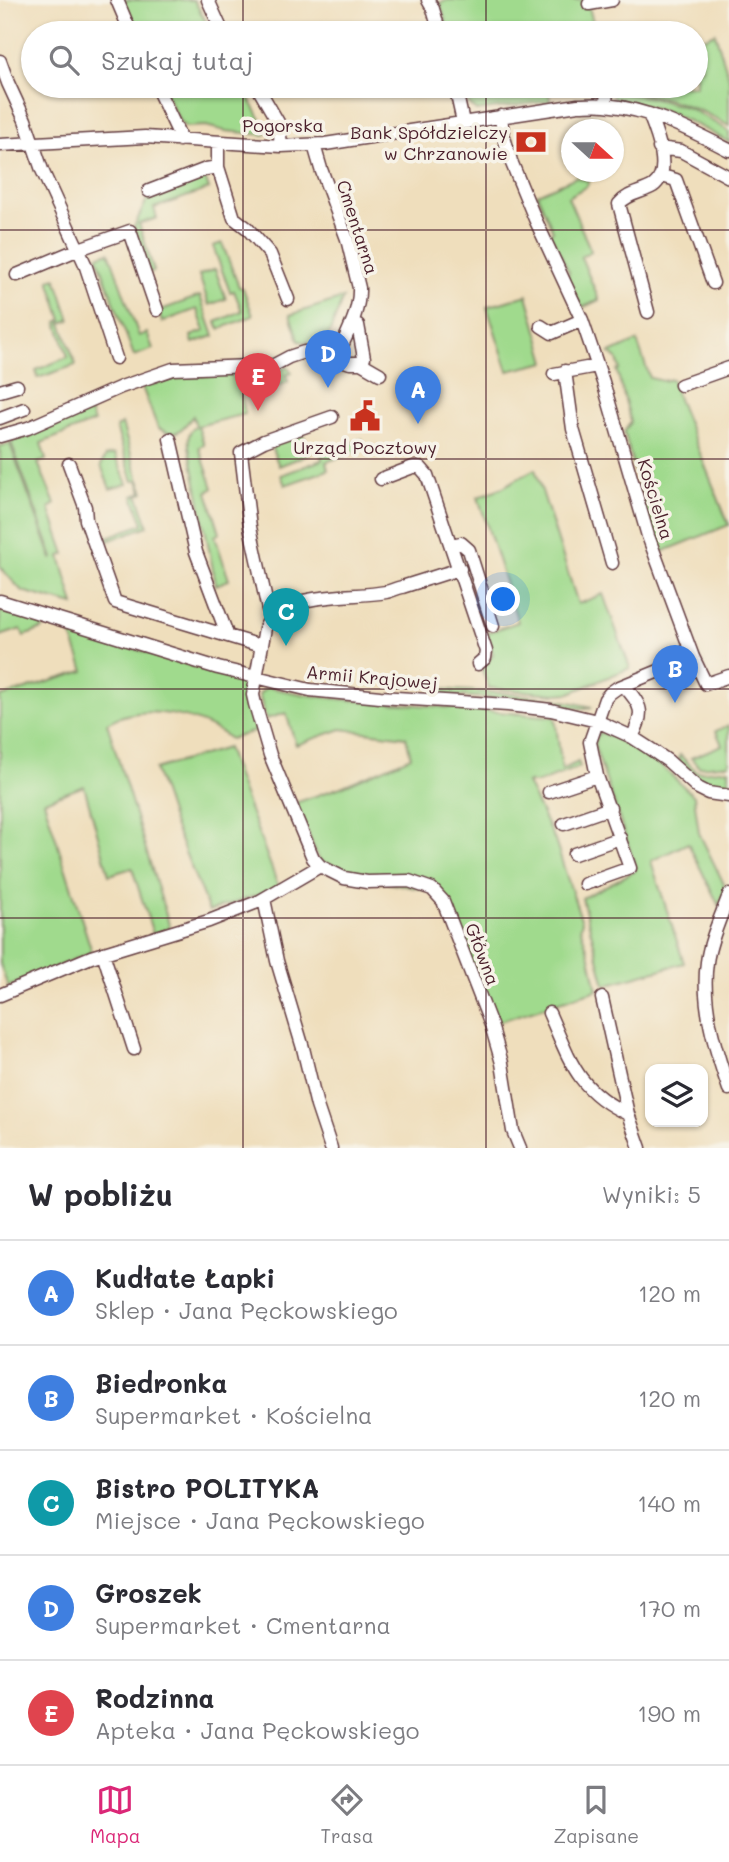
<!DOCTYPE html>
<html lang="pl">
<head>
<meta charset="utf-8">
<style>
	:root { --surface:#fff; --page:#f7f7f7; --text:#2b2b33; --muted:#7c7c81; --line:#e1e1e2; --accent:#db2777 }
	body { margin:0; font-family:Mali,sans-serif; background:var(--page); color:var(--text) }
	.controls { position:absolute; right:21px; bottom:21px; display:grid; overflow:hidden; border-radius:14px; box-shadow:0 2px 5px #0004 }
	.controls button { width:63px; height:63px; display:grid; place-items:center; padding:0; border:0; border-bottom:2px solid var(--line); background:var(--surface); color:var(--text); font:35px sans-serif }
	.compass { position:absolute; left:561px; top:119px; width:63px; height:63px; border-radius:50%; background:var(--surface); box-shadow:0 2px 5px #0004; rotate:111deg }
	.you { position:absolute; left:504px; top:600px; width:24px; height:24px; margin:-18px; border:5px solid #fff; border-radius:50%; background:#1a73e8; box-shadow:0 0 0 10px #1a73e833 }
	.badge { display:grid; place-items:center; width:46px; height:46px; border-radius:50%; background:var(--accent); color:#fff; font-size:23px; font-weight:700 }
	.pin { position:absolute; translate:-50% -58px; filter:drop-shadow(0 2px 4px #0008) }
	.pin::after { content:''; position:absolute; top:37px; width:24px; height:21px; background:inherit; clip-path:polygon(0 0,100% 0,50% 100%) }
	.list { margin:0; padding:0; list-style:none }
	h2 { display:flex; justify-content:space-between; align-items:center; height:91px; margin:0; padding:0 28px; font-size:30px }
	h2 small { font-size:23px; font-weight:400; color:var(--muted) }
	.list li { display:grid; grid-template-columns:46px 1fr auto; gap:21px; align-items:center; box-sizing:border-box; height:105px; padding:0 28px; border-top:2px solid var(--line) }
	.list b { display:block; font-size:26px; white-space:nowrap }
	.list p { margin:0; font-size:23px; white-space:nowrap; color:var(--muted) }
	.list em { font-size:23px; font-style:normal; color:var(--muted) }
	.icon { flex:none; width:38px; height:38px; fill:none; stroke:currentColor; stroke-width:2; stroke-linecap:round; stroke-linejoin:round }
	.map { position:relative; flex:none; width:729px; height:1148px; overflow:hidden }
	.search { position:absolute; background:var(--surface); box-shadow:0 2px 5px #0004; left:21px; right:21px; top:21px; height:77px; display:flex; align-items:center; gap:18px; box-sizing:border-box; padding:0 24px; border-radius:38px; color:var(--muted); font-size:26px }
	.sheet { height:616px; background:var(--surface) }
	nav { display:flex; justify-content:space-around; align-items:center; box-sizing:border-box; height:98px; border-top:2px solid var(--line); background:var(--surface); font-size:19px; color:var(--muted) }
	nav a { display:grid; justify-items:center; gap:4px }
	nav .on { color:var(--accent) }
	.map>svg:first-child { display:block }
</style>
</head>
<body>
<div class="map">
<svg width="729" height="1148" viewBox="0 0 729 1148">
	<rect width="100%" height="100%" fill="#f7f3e8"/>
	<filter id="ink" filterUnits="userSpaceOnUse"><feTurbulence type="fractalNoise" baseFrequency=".0143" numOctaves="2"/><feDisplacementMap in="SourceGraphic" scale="14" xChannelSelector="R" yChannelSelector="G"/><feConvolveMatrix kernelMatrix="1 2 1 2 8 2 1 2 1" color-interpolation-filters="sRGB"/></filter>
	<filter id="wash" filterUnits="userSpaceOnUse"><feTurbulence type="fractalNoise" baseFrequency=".00686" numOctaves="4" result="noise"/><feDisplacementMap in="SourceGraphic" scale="28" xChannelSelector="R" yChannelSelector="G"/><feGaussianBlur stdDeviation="1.57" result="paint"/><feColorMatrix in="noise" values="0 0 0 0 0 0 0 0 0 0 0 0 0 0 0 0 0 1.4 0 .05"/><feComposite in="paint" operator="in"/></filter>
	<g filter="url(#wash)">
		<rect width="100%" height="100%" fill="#efdebc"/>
		<!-- green -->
		<path fill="#a0da8d" stroke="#757c5c" stroke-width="2" d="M120 0H194L212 33H136Z
			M447 0H587L596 33H449L440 3Z
			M715 33 729 78V126C690 102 658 96 613 88L615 86H634L648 91 650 86H696V70L702 68 696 46V36L702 39Z
			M162 86H242L267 130 265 135 225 131 206 126 186 127 180 122Z
			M464 86H548L550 101 476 111 469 104Z
			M612 91 648 97 682 106 691 109 729 131V142C704 129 680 115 652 107 640 104 627 103 614 100Z
			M204 175 209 189 154 208 157 218 139 224 154 271 149 273 134 227 150 193Z
			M576 177 589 181 587 186 568 197 591 251 581 257 599 300 582 308 567 278 569 272 552 237 547 235 553 231 537 194Z
			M222 243 239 287 243 288 253 316 219 329 216 322 242 311 234 291 230 292 213 246Z
			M109 252 139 336 147 333 153 349 134 356 97 256Z
			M215 269 226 299 209 305 199 275Z
			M56 278 70 320 61 323 76 365 38 378 36 370 68 357 57 322 62 320 49 280Z
			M527 295 546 362 508 371 487 307Z
			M200 296 214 336 193 343 191 336 205 331 197 309 162 322 158 311Z
			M343 298 326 342 322 345 299 341 290 315Z
			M637 341 650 378 663 381 672 379 678 399 729 525 662 552 647 515 624 432 631 422 617 371 620 369 617 359 610 353Z
			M288 367 292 373 286 375 288 382 248 397 243 383Z
			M231 374C240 386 243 399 245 414L198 426 204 445 199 447 213 488 207 492 220 533 215 536 229 580 216 585 189 447C188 437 188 432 196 426L193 416C181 430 178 439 158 428L142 387 179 377Z
			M90 412 94 422 41 443 46 460 38 463 55 504 49 508 65 554 60 556 74 605 22 591 0 567V446L10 444 52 559 53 558 11 442Z
			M122 424 138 478 144 492 138 496 148 526 105 542 111 559H108L102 539 143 524 133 496 142 492 138 480 133 481 116 427Z
			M303 434 310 454 279 466 271 446Z
			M362 439 366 448 326 462 328 470 285 485 281 475 322 460 321 455Z
			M115 454 127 484 110 489 101 465 106 456Z
			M535 469 578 604 603 594 630 668 570 693 555 694 489 688 482 670 493 654 486 633 518 622 478 497 501 488Z
			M0 611 44 622 43 629 24 636 21 629 0 636Z
			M69 629 249 683 258 730 230 739C200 715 142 702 107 723L170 928 153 934 132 868 109 875 84 786 44 801 92 952 8 987 0 964V697L84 671Z
			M267 687C327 701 381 702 442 707 480 710 517 714 555 717L562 770 578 762 580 767 538 783H527L555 841 582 922 580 927 590 957 597 990 494 1023 439 892 353 877 319 860 295 803 341 787 411 757 406 737 341 729 296 745 286 713 266 719 259 694Z
			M437 689C489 692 542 694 592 707 576 711 558 704 543 702 508 698 472 697 437 695Z
			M729 725V764L699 767 691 758 722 745 716 731Z
			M599 732 630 743 659 764 694 796 699 833 726 888 719 906 688 843 651 861 684 963 605 985 582 898 635 871 636 868 594 745Z
			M227 748C243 795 262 841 279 888L209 911 175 828 155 769Z
			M680 755 697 772 729 769V788C709 787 689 777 678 759Z"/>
	</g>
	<g filter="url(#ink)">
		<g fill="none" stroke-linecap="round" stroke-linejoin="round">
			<!-- minor casing -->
			<g stroke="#633c41" stroke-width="15">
				<path id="minor" d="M117 0 131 33
					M208 0 223 33
					M428 0 433 9 440 33
					M589 4 612 0
					M696 56 698 55
					M0 61 8 83 25 120 42 170 85 264 116 358
					M156 86 178 132 179 140
					M257 86 279 124 281 146
					M455 86 463 122
					M606 105 607 86
					M501 116 503 134 511 161 535 219 582 320 603 382 648 536 693 657 706 684 729 676
					M218 142V167L234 218 247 228 270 254 288 299
					M0 145 145 137 281 146 325 144 578 105C587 105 597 104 605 105 650 109 690 130 729 150
					M314 145 321 169 347 239 359 288C360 313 345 337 336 359
					M659 148 681 151 729 177
					M662 176 676 180 713 283
					M149 191 206 169 218 167
					M17 275 79 249 130 231 157 310
					M648 312 619 204C628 193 641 193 653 186 673 172 656 132 649 114
					M541 326 552 333 582 320
					M361 363 380 374
					M565 371 573 429 612 563
					M554 374 597 366
					M681 385 729 368
					M0 391 17 386
					M0 418 24 409
					M0 436 28 428 121 387 173 369 274 365 289 357 304 352H319L350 363H361L364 358 358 325
					M170 439 196 552 227 634
					M69 464 85 507 86 520 115 602 261 646
					M381 479 413 467H420L427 475 486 651 485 658 478 664
					M451 545 461 543 469 550 493 626
					M460 569C440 575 421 581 402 587 397 588 391 591 386 592 350 599 284 589 265 628L253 695 255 704 270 755 313 858 320 866 344 878 367 882 409 881 432 889 443 901 491 1025 502 1063 513 1131 520 1148
					M0 601 218 668 310 690 380 697 508 705 551 710 597 721 632 737 649 748 668 761 698 788 708 793 729 796
					M270 619 250 527 241 453 264 441 332 417
					M624 686C642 705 645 713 632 737
					M549 792 597 776
					M564 824 610 808
					M574 854 620 838
					M585 884 630 868 597 776 590 742 605 699 610 693 617 688 693 657
					M729 895C721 917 710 939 707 962 701 1004 715 1049 729 1089
					M264 899 277 961 303 1048 317 1106 331 1148
					M103 953 134 1049
					M0 995 91 957 209 921 260 901 320 866
					M602 998 628 1114 640 1148
					M549 1013C570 1060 577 1091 628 1114"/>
			</g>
			<!-- minor -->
			<use href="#minor" stroke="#fff" stroke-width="12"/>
		</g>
	</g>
	<!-- grid -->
	<path fill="none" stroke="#4a1f2b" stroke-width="2" stroke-opacity="0.55" d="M243 0V33M486 0V33M243 86V1148M486 86V1148M0 230H729M0 459H729M0 689H729M0 918H729"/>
	<!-- icons -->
	<defs>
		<g id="bank-bare" transform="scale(2.415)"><path d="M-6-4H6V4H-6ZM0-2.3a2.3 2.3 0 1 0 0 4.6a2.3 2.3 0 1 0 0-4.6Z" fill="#c8321e" stroke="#f7f3e8" stroke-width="2.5" paint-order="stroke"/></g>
		<g id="civic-bare" transform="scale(2.415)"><path d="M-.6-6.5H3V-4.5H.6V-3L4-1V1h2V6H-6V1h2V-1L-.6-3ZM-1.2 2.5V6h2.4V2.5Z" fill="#c8321e" stroke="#f7f3e8" stroke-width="2.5" paint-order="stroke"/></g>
	</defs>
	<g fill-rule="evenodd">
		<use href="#bank-bare" x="531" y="142"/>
		<use href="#civic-bare" x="365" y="416"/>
	</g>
	<g text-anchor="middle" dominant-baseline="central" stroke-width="7" stroke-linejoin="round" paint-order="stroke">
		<!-- street labels -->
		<g font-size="18" fill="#4a1f2b" stroke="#f7f3e8">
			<text x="283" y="125">Pogorska</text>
			<text transform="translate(358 227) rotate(72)">Cmentarna</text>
			<text transform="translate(656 499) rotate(73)">Kościelna</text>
			<text transform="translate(372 677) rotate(5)">Armii Krajowej</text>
			<text transform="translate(483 954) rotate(69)">Główna</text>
		</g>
		<!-- poi labels -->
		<g font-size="18" fill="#4a1f2b" stroke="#f7f3e8" text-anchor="end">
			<text x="508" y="132">Bank Spółdzielczy<tspan x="508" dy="21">w Chrzanowie</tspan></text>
			<text x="365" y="447" text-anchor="middle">Urząd Pocztowy</text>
		</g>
	</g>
</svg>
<div class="controls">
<button><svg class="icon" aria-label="layers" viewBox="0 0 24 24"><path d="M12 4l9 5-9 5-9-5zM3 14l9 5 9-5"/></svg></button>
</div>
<svg class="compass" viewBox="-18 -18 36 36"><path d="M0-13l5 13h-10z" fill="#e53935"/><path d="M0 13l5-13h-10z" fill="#7c7c81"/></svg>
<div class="you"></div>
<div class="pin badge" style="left:418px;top:424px;background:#3f7fe0">A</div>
<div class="pin badge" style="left:675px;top:703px;background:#3f7fe0">B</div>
<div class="pin badge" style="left:286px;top:646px;background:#0f9aa8">C</div>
<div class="pin badge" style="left:328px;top:388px;background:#3f7fe0">D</div>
<div class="pin badge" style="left:258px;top:411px;background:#e0444e">E</div>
<div class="search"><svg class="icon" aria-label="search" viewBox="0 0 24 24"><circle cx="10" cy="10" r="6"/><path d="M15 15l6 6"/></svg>Szukaj tutaj</div>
</div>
<section class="sheet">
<h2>W pobliżu<small>Wyniki: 5</small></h2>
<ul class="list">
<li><span class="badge" style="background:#3f7fe0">A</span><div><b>Kudłate Łapki</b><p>Sklep · Jana Pęckowskiego</p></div><em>120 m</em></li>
<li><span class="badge" style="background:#3f7fe0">B</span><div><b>Biedronka</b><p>Supermarket · Kościelna</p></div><em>120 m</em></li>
<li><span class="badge" style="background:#0f9aa8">C</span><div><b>Bistro POLITYKA</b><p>Miejsce · Jana Pęckowskiego</p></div><em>140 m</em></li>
<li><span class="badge" style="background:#3f7fe0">D</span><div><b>Groszek</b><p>Supermarket · Cmentarna</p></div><em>170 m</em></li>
<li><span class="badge" style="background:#e0444e">E</span><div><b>Rodzinna</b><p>Apteka · Jana Pęckowskiego</p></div><em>190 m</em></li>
</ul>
</section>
<nav>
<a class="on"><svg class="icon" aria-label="map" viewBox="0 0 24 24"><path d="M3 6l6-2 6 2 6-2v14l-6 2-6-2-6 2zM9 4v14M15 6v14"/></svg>Mapa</a>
<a><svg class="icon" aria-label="directions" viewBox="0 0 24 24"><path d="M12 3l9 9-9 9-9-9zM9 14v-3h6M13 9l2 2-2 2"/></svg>Trasa</a>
<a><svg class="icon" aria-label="saved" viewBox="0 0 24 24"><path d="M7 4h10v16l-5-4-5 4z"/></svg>Zapisane</a>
</nav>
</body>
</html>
